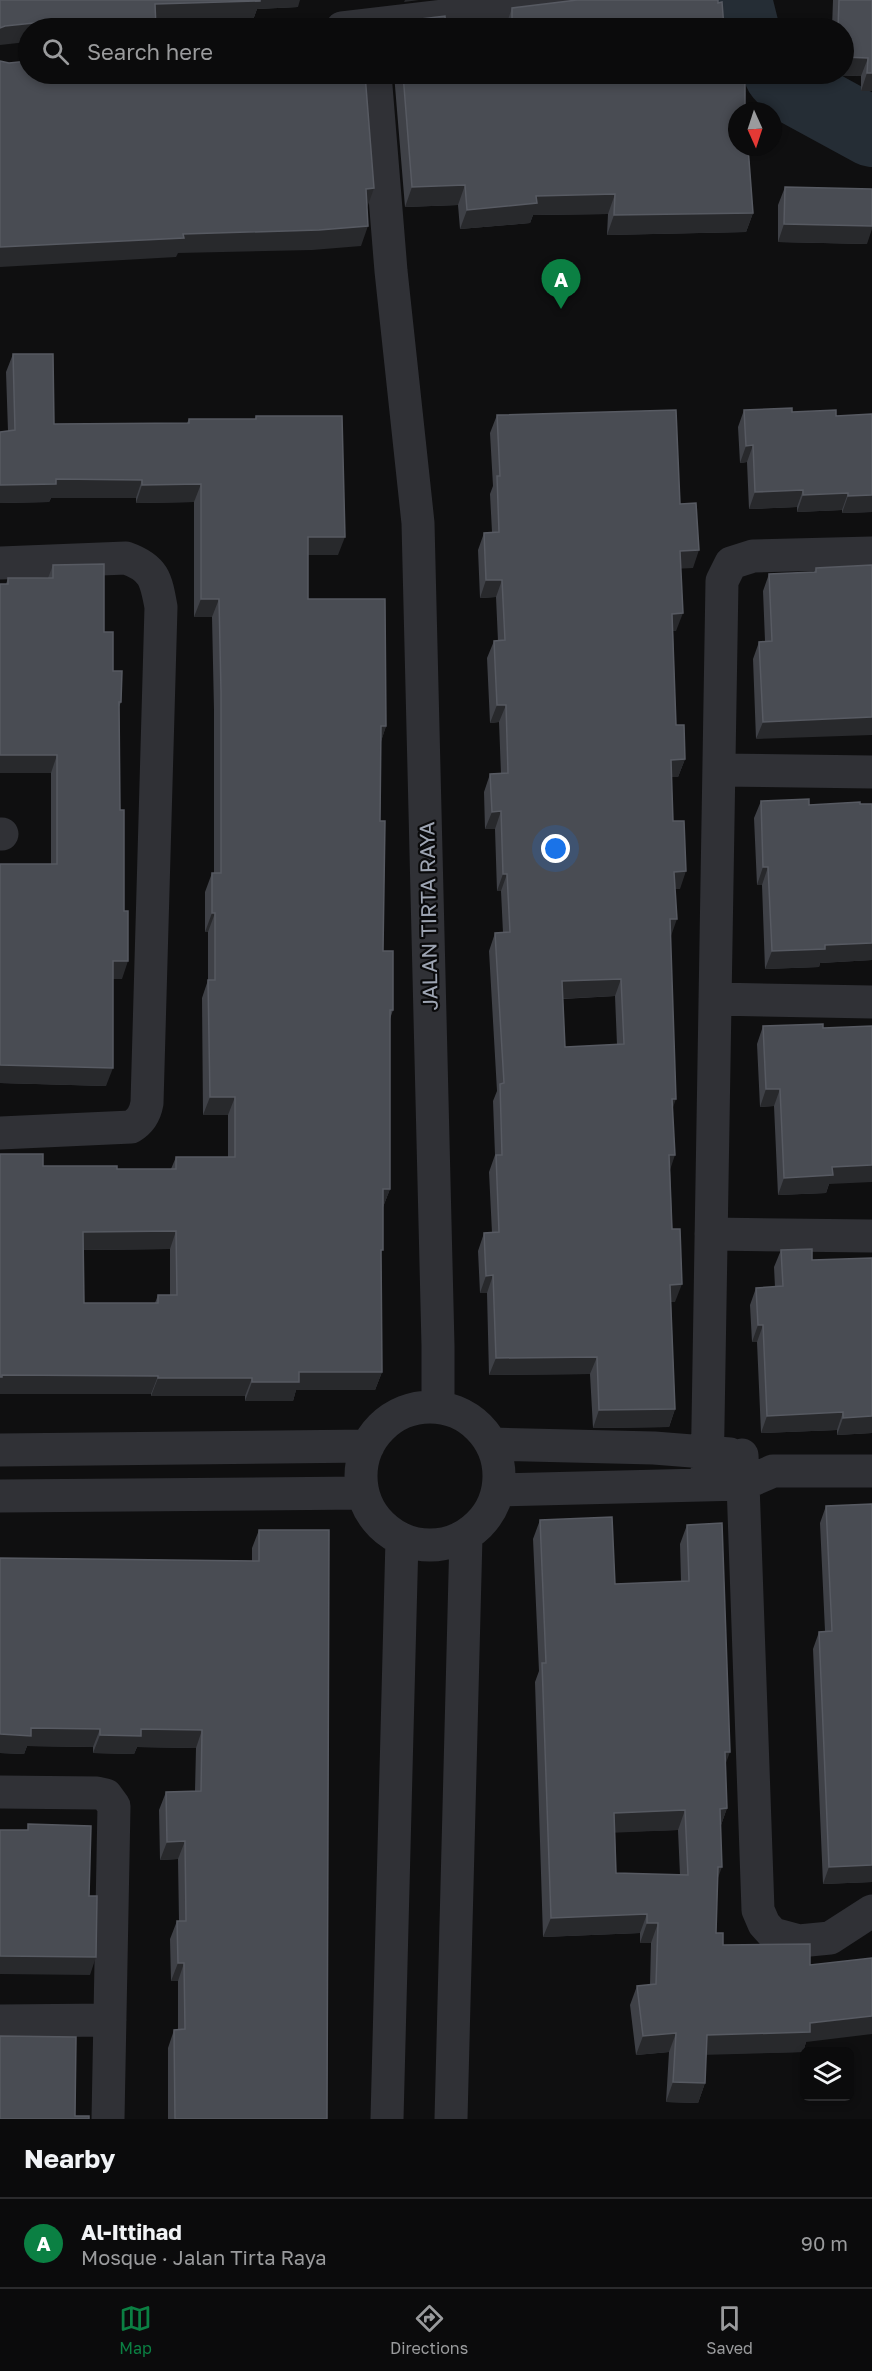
<!DOCTYPE html>
<html lang="en">
<head>
<meta charset="utf-8">
<style>
	:root { --surface:#0b0b0c; --page:#19191a; --text:#f1f3f6; --muted:#9a9b9d; --line:#2b2b2d; --accent:#0b8043 }
	body { margin:0; font-family:"Golos Text",sans-serif; background:var(--page); color:var(--text) }
	.controls { position:absolute; right:18px; bottom:18px; display:grid; overflow:hidden; border-radius:9px; box-shadow:0 3px 9px #0003 }
	.controls button { width:54px; height:54px; display:grid; place-items:center; padding:0; border:0; border-bottom:2px solid var(--line); background:var(--surface); color:var(--text); font:30px sans-serif }
	.compass { position:absolute; left:728px; top:102px; width:54px; height:54px; border-radius:50%; background:var(--surface); box-shadow:0 3px 9px #0003; rotate:177deg }
	.you { position:absolute; left:556px; top:849px; width:21px; height:21px; margin:-15px; border:4px solid #fff; border-radius:50%; background:#1a73e8; box-shadow:0 0 0 9px #1a73e833 }
	.badge { display:grid; place-items:center; width:39px; height:39px; border-radius:50%; background:var(--accent); color:#fff; font-size:20px; font-weight:700 }
	.pin { position:absolute; translate:-50% -50px; filter:drop-shadow(0 2px 3px #0008) }
	.pin::after { content:''; position:absolute; top:32px; width:21px; height:18px; background:inherit; clip-path:polygon(0 0,100% 0,50% 100%) }
	.list { margin:0; padding:0; list-style:none }
	h2 { display:flex; justify-content:space-between; align-items:center; height:78px; margin:0; padding:0 24px; font-size:26px }
	h2 small { font-size:20px; font-weight:400; color:var(--muted) }
	.list li { display:grid; grid-template-columns:39px 1fr auto; gap:18px; align-items:center; box-sizing:border-box; height:90px; padding:0 24px; border-top:2px solid var(--line) }
	.list b { display:block; font-size:22px; white-space:nowrap }
	.list p { margin:0; font-size:20px; white-space:nowrap; color:var(--muted) }
	.list em { font-size:20px; font-style:normal; color:var(--muted) }
	.icon { flex:none; width:33px; height:33px; fill:none; stroke:currentColor; stroke-width:2; stroke-linecap:round; stroke-linejoin:round }
	.map { position:relative; flex:none; width:872px; height:2119px; overflow:hidden }
	.search { position:absolute; background:var(--surface); box-shadow:0 3px 9px #0003; left:18px; right:18px; top:18px; height:66px; display:flex; align-items:center; gap:15px; box-sizing:border-box; padding:0 21px; border-radius:33px; color:var(--muted); font-size:22px }
	.sheet { height:168px; background:var(--surface) }
	nav { display:flex; justify-content:space-around; align-items:center; box-sizing:border-box; height:84px; border-top:2px solid var(--line); background:var(--surface); font-size:16px; color:var(--muted) }
	nav a { display:grid; justify-items:center; gap:3px }
	nav .on { color:var(--accent) }
	.map>svg:first-child { display:block }
</style>
</head>
<body>
<div class="map">
<svg width="872" height="2119" viewBox="0 0 872 2119">
	<rect width="100%" height="100%" fill="#0f0f10"/>
	<g fill="none" stroke-linecap="round" stroke-linejoin="round">
		<!-- river -->
		<path stroke="#252d35" stroke-width="70" d="M737 0 744 28
			M779 74 793 89 872 132"/>
		<!-- street -->
		<path stroke="#303136" stroke-width="33" d="M342 28 578 0
			M375 74 391 271 418 523 438 1346V1407
			M0 563 126 558C154 568 156 579 161 607L147 1103C145 1114 141 1121 131 1127L0 1133
			M719 770 872 772
			M0 834H2
			M715 999 872 1002
			M711 1234 872 1236
			M361 1476a69 69 0 1 1 138 0a69 69 0 1 1-138 0Z
			M492 1444 654 1448 730 1454
			M0 1450 368 1446
			M742 1455 758 1910 764 1924 773 1934 799 1941 830 1938 872 1911
			M707 1484 722 581 731 563 753 556 872 553
			M499 1490 743 1484 773 1471H872
			M0 1496 363 1493
			M0 1792 97 1793 106 1795 114 1806 108 2119
			M0 2021 110 2020
			M387 2119 402 1539
			M451 2119 466 1536"/>
	</g>
	<!-- wall -->
	<path fill="#3f4147" fill-rule="evenodd" d="M0 0 298 7 257 9 253 20 156 23V28H28V43L27 42Z
		M833 0H872V91H861V76L830 75V74H843V28H832Z
		M512 8 724 28H505Z
		M413 20 446 28H410Z
		M394 74H745V103L753 213 746 232 607 235 608 214 533 215 530 223 460 229 458 205 405 207Z
		M785 187 867 244 778 242V205Z
		M13 354 54 424 187 423 189 419H255L256 416 338 555H308V599L386 726 381 741 380 821 383 951 393 1010 390 1019V1189L383 1207 381 1256 382 1372 375 1390H296L293 1401H245V1396H151V1394H0V1154L43 1166 117 1169H171L176 1157H228V1115H203L202 998 208 980V932H205V892L212 873H214V710L212 617H194V502L136 503V498H51L49 502 0 503V432L8 431 6 372ZM170 1249V1295H158L155 1303H84L83 1250Z
		M744 410 792 412 836 416 872 414V512L842 513V510L797 512V507L749 509 747 462 740 463 738 427Z
		M497 415 680 504 693 568H680L676 631H673L676 725 685 759 678 777H671L673 821 680 889H675L670 936 673 1108 670 1169 675 1302H671L675 1409 669 1427 593 1428 590 1374 489 1375 487 1293H480L478 1251 484 1233H492L489 1172 495 1155 493 1101 497 1091 489 951 495 933H503L501 891H497L495 829H485L484 792 490 774H501L499 722 490 723 487 658 494 641H498L496 597 480 598 478 550 484 533 492 532 490 494 493 486 490 433ZM615 996 617 1045 565 1047 563 999Z
		M53 565 104 632 113 671 121 702 119 707 122 979H113L106 1086 0 1083V864H51V773H0V584H6L8 578H48Z
		M872 565 756 739 753 659 759 642 765 641 763 591 769 574 814 572 816 568Z
		M761 801 809 805 872 960 820 963 819 967 765 969 762 885H757L754 818Z
		M763 1026 829 1184 826 1193 778 1195 774 1106 760 1107 757 1044Z
		M781 1250 812 1260 872 1258V1433L837 1435V1430L761 1433 757 1342H752L750 1305 756 1288 775 1287 774 1267Z
		M872 1504V1882L823 1884 813 1649 819 1632 825 1631 820 1523 826 1506Z
		M540 1520 615 1584 681 1581 680 1544 687 1525 725 1764 727 1808 721 1825 717 1880 716 1933 723 1945 806 2042 803 2052 706 2054 705 2083 698 2103 666 2102 669 2052 636 2055 630 2005 637 1986 650 1985 651 1943H640V1933L543 1937 535 1682 539 1671 533 1539ZM678 1830 680 1875 616 1873 615 1832Z
		M259 1530 327 2119H168V2048L174 2030 178 2029V1981H171L170 1939 177 1921H179L178 1859 160 1860 159 1810 166 1792 195 1791 196 1748 137 1747 134 1754 93 1753V1747L27 1746 24 1754 0 1753V1558L252 1561V1548Z"/>
	<!-- shaded-wall -->
	<path fill="#28292c" d="M256 0H300L298 7 257 9 253 20 147 23 155 4Z
		M405 0H419L404 2Z
		M34 23 32 28H28V37L27 42 0 45V28L5 26Z
		M843 57 868 58 861 76 830 75 831 74H843Z
		M867 73H872V91H861Z
		M465 185 458 205 405 207 412 187Z
		M374 188 367 208 366 189Z
		M615 194 608 214 533 215 530 223 460 229 467 210 536 196Z
		M753 213 746 232 607 235 614 215Z
		M784 224 872 226V229L867 244 778 242Z
		M368 226 361 246 312 250 178 253 176 257 0 267V247L183 234Z
		M753 445 747 462 740 463 746 446Z
		M56 479 142 480 136 498H51L49 502 0 503V485Z
		M201 484 194 502 136 503 142 485Z
		M803 490 797 507 749 509 755 492Z
		M848 493 842 510 797 512 803 495Z
		M872 495V512L842 513 848 496Z
		M308 537H345L338 555H301Z
		M699 550 693 568 673 569 680 551Z
		M486 580H502L496 597 480 598Z
		M201 599H219L212 617H194Z
		M683 613 676 631H666L672 614Z
		M497 705H506L499 722 490 723Z
		M872 717V735L756 739 763 722Z
		M381 726H386L380 745Z
		M0 755H57L51 773H0Z
		M685 759 678 777H664L671 760Z
		M501 811 495 829H485L492 812Z
		M763 867H768L762 885H757Z
		M686 871 680 889H668L674 872Z
		M503 874H507L501 891H497Z
		M212 913H215L208 932H205Z
		M670 919H677L671 936Z
		M872 943V960L820 963 819 967 765 969 772 951 825 945Z
		M113 961H128L122 979H106Z
		M621 979 615 996 556 999 562 981Z
		M0 1065 113 1068 106 1086 0 1083Z
		M766 1089H780L774 1106 760 1107Z
		M210 1097H235L228 1115H203Z
		M672 1099H676L670 1116Z
		M669 1155H675L669 1173Z
		M872 1165V1182L829 1184 826 1193 778 1195 784 1178 832 1167Z
		M383 1189H390L383 1207Z
		M176 1231 170 1249 76 1250 83 1232Z
		M493 1275 487 1293H480L486 1276Z
		M682 1284 675 1302H664L670 1285Z
		M758 1325H763L757 1342H752Z
		M597 1357 590 1374 489 1375 496 1358Z
		M299 1372H382L375 1390H296L293 1401H245L252 1382Z
		M2 1375 158 1376 151 1394H0V1377Z
		M158 1378H252L245 1396H151Z
		M675 1409 669 1427 593 1428 599 1410Z
		M843 1412 837 1430 761 1433 767 1416Z
		M872 1416V1433L837 1435 843 1418Z
		M31 1728 100 1729 93 1747 27 1746 24 1754 0 1753V1734Z
		M141 1729 202 1730 196 1748 137 1747 134 1754 93 1753 100 1735Z
		M725 1752H730L723 1771Z
		M727 1808 720 1828V1809Z
		M685 1810 678 1830 607 1833 614 1813Z
		M185 1841 178 1859 160 1860 167 1842Z
		M872 1865V1882L823 1884 829 1867Z
		M718 1867H722L715 1886Z
		M647 1914 640 1933 543 1937 551 1918Z
		M647 1923H658L651 1943H640Z
		M0 1956 96 1957 90 1975 0 1974Z
		M178 1963H184L178 1981H171Z
		M872 2016V2034L806 2042 803 2052 700 2055 707 2035Z
		M676 2033 669 2052 636 2055 643 2036Z
		M673 2082 705 2083 698 2103 666 2102Z"/>
	<!-- building -->
	<path fill="#494c53" stroke="#575a62" stroke-width="1.5" fill-rule="evenodd" d="M0 0H260V1L155 4 156 28H48L43 24 34 23 5 26 0 28Z
		M577 0H718V3L722 2 724 28H512V8Z
		M839 0H872V73H867L868 58 843 57V28H838Z
		M445 16 446 28H414L413 20Z
		M0 61 9 63 28 61V74H365L374 188 366 189 368 226 319 230 183 234 184 238 0 247Z
		M403 74H745V111H737V147H748L753 213 614 215 615 194 536 196 537 203 467 210 465 185 412 187Z
		M785 187 872 189V226L784 224Z
		M13 354H53L54 424 189 423V419H256V416H342L345 537H308V599H385L386 726H381L380 821H385L383 951H393V1010H390V1189H383V1250H381L382 1372H299V1382H252V1378H158V1376L2 1375V1377H0V1154H43V1166H117V1169H176V1157H235V1097H210L208 980H215V913H212V873H221V692L219 599H201V484L142 485V480L56 479V484L0 485V432L15 430ZM176 1231 177 1295H158V1303H84L83 1232Z
		M792 408V412L836 410V416L872 414V495L848 496V493L803 495V490L755 492 753 445 746 446 744 410Z
		M676 410 680 504 696 503 699 550 680 551 683 613 672 614 676 725H684L685 759 671 760 673 821H684L686 871 674 872 677 919H670L676 1099H672L675 1155H669L672 1229H680L682 1284 670 1285 675 1409 599 1410 597 1357 496 1358 493 1275 486 1276 484 1233 499 1232 496 1155H502L500 1084 504 1083 495 933 510 932 507 874H503L501 811 492 812 490 774 508 773 506 705H497L494 641 505 640 502 580H486L484 533 499 532 497 476H500L497 415ZM621 979 624 1044 565 1047 562 981Z
		M104 564V632H113V671H122L121 702H119L120 810H124V911H128V961H113V1068L0 1065V864H57V755H0V584H8V578H53V565Z
		M872 565V717L763 722 759 642 772 641 769 574 816 572V568Z
		M809 799V805L860 802V804H872V943L825 945V949L772 951 768 867H763L761 801Z
		M823 1024V1028L872 1026V1165L832 1167 833 1175 784 1178 780 1089H766L763 1026Z
		M812 1249V1260L872 1258V1416L843 1418V1412L767 1416 763 1325H758L756 1288 783 1286 781 1250Z
		M872 1504V1865L829 1867 819 1632 832 1631 826 1506Z
		M612 1517 615 1584 689 1581 687 1525 722 1523 730 1752H725L727 1808 720 1809 722 1867H718L716 1933H723V1945L810 1944V1965L872 1958V2016L810 2023V2032L707 2035 705 2083 673 2082 676 2033 643 2036 637 1986 656 1984 658 1923H647V1914L551 1918 542 1663H546L540 1520ZM685 1810 688 1875 616 1873 614 1813Z
		M259 1530H329L327 2119H175L174 2030 185 2029 184 1963H178L177 1921H186L185 1841 167 1842 166 1792 201 1791 202 1730 141 1729V1736L100 1735V1729L31 1728V1736L0 1734V1558L259 1561Z
		M28 1824 91 1826 89 1896H97L96 1957 0 1956V1830H28Z
		M0 2036 76 2037 75 2116H89V2119H0Z"/>
	<g text-anchor="middle" dominant-baseline="central" stroke-width="4.5" stroke-linejoin="round" paint-order="stroke">
		<!-- street labels -->
		<g font-size="21" fill="#9ea5b3" stroke="#0a0a0b">
			<text transform="translate(428 916) rotate(-91)">JALAN TIRTA RAYA</text>
		</g>
	</g>
</svg>
<div class="controls">
<button><svg class="icon" aria-label="layers" viewBox="0 0 24 24"><path d="M12 4l9 5-9 5-9-5zM3 14l9 5 9-5"/></svg></button>
</div>
<svg class="compass" viewBox="-18 -18 36 36"><path d="M0-13l5 13h-10z" fill="#e53935"/><path d="M0 13l5-13h-10z" fill="#9a9b9d"/></svg>
<div class="you"></div>
<div class="pin badge" style="left:561px;top:309px">A</div>
<div class="search"><svg class="icon" aria-label="search" viewBox="0 0 24 24"><circle cx="10" cy="10" r="6"/><path d="M15 15l6 6"/></svg>Search here</div>
</div>
<section class="sheet">
<h2>Nearby<small></small></h2>
<ul class="list">
<li><span class="badge">A</span><div><b>Al-Ittihad</b><p>Mosque · Jalan Tirta Raya</p></div><em>90 m</em></li>
</ul>
</section>
<nav>
<a class="on"><svg class="icon" aria-label="map" viewBox="0 0 24 24"><path d="M3 6l6-2 6 2 6-2v14l-6 2-6-2-6 2zM9 4v14M15 6v14"/></svg>Map</a>
<a><svg class="icon" aria-label="directions" viewBox="0 0 24 24"><path d="M12 3l9 9-9 9-9-9zM9 14v-3h6M13 9l2 2-2 2"/></svg>Directions</a>
<a><svg class="icon" aria-label="saved" viewBox="0 0 24 24"><path d="M7 4h10v16l-5-4-5 4z"/></svg>Saved</a>
</nav>
</body>
</html>
